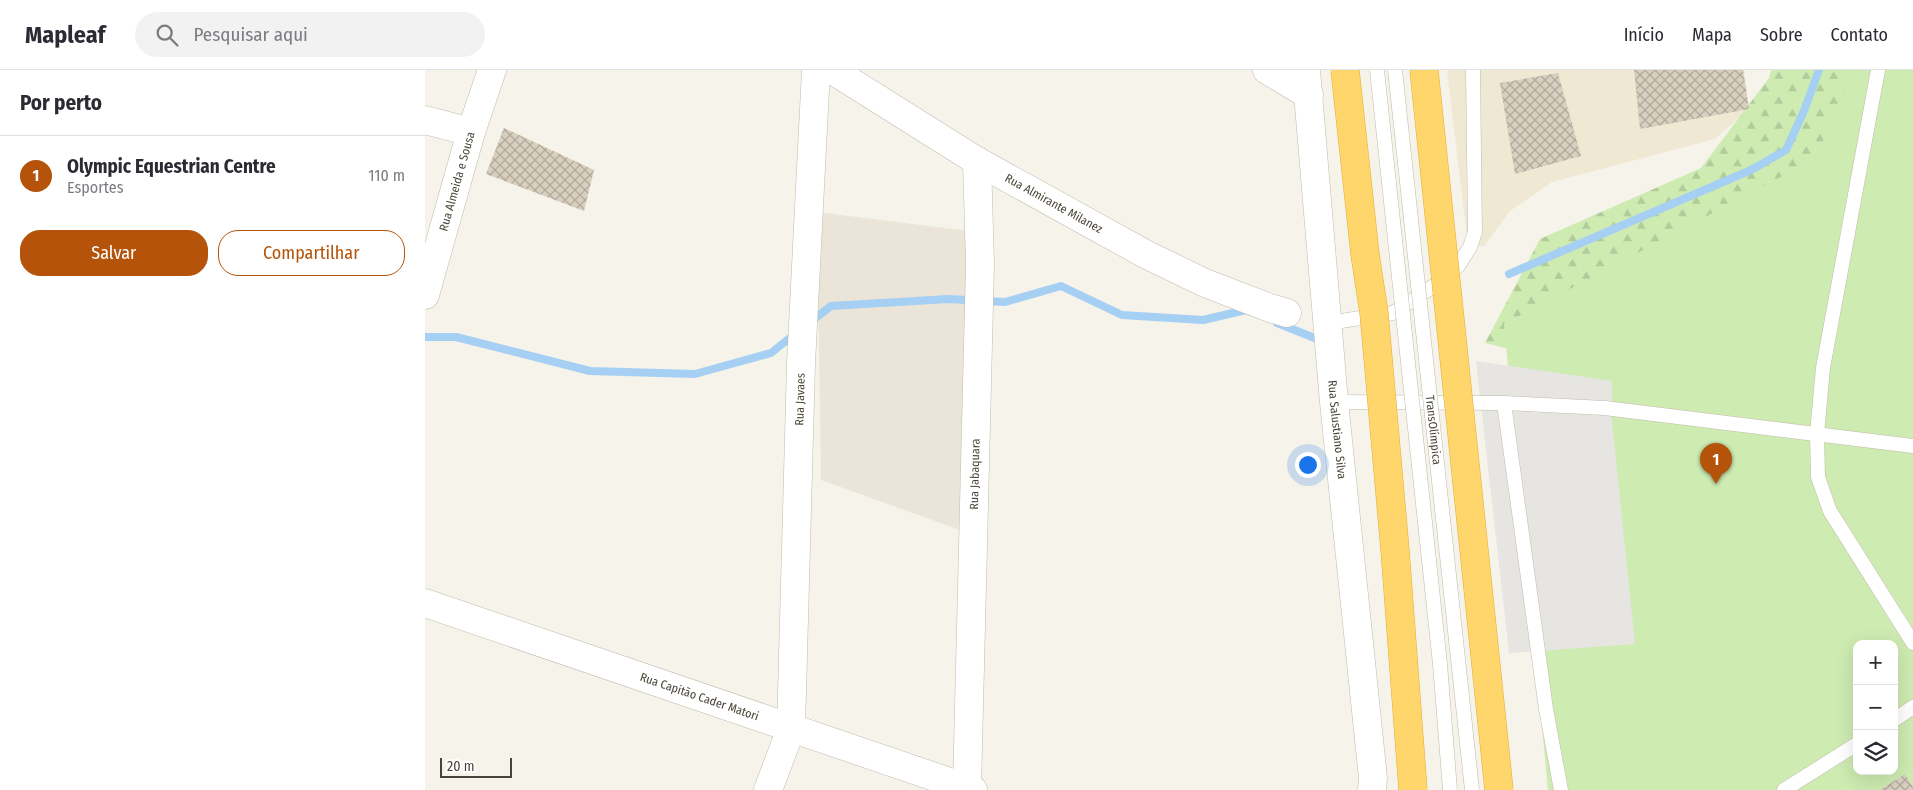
<!DOCTYPE html>
<html lang="pt">
<head>
<meta charset="utf-8">
<style>
	:root { --surface:#fff; --page:#f2f2f3; --text:#2b2b33; --muted:#7c7c81; --line:#e1e1e2; --accent:#b45309 }
	body { margin:0; font-family:"Fira Sans Condensed",sans-serif; background:var(--page); color:var(--text) }
	.controls { position:absolute; right:15px; bottom:15px; display:grid; overflow:hidden; border-radius:10px; box-shadow:0 5px 20px #0002 }
	.controls button { width:45px; height:45px; display:grid; place-items:center; padding:0; border:0; border-bottom:1px solid var(--line); background:var(--surface); color:var(--text); font:25px sans-serif }
	.scale { position:absolute; left:15px; bottom:12px; width:72px; box-sizing:border-box; padding-left:5px; border:2px solid #4a4438; border-top:0; font-size:14px; line-height:18px; white-space:nowrap; color:#4a4438; -webkit-text-stroke:4px #fff; paint-order:stroke }
	.you { position:absolute; left:882px; top:394px; width:18px; height:18px; margin:-12px; border:4px solid #fff; border-radius:50%; background:#1a73e8; box-shadow:0 0 0 8px #1a73e833 }
	.badge { display:grid; place-items:center; width:32px; height:32px; border-radius:50%; background:var(--accent); color:#fff; font-size:16px; font-weight:700 }
	.pin { position:absolute; translate:-50% -41px; filter:drop-shadow(0 1px 2px #0008) }
	.pin::after { content:''; position:absolute; top:26px; width:18px; height:15px; background:inherit; clip-path:polygon(0 0,100% 0,50% 100%) }
	.list { margin:0; padding:0; list-style:none }
	h2 { display:flex; justify-content:space-between; align-items:center; height:65px; margin:0; padding:0 20px; font-size:21px }
	h2 small { font-size:16px; font-weight:400; color:var(--muted) }
	.list li { display:grid; grid-template-columns:32px 1fr auto; gap:15px; align-items:center; box-sizing:border-box; height:80px; padding:0 20px; border-top:1px solid var(--line) }
	.list b { display:block; font-size:19px; white-space:nowrap }
	.list p { margin:0; font-size:16px; white-space:nowrap; color:var(--muted) }
	.list em { font-size:16px; font-style:normal; color:var(--muted) }
	.actions { display:flex; gap:10px; padding:15px 20px }
	.actions a { flex:1; padding:11px 0; border:1px solid var(--accent); border-radius:20px; text-align:center; font-size:18px; color:var(--accent) }
	.actions .main { background:var(--accent); color:#fff }
	.icon { flex:none; width:28px; height:28px; fill:none; stroke:currentColor; stroke-width:2; stroke-linecap:round; stroke-linejoin:round }
	.map { position:relative; flex:none; width:1488px; height:720px; overflow:hidden }
	header { display:flex; align-items:center; gap:30px; box-sizing:border-box; height:70px; padding:0 25px; background:var(--surface); border-bottom:1px solid var(--line) }
	header strong { font-size:24px }
	nav { display:flex; gap:28px; margin-inline-start:auto; font-size:18px }
	.search { width:350px; height:45px; background:var(--page); display:flex; align-items:center; gap:12px; box-sizing:border-box; padding:0 18px; border-radius:28px; color:var(--muted); font-size:19px }
	main { display:flex }
	aside { flex:1; background:var(--surface) }
	.map>svg:first-child { display:block }
</style>
</head>
<body>
<header>
<strong>Mapleaf</strong>
<div class="search"><svg class="icon" aria-label="search" viewBox="0 0 24 24"><circle cx="10" cy="10" r="6"/><path d="M15 15l6 6"/></svg>Pesquisar aqui</div>
<nav><a>Início</a><a>Mapa</a><a>Sobre</a><a>Contato</a></nav>
</header>
<main>
<aside>
<h2>Por perto<small></small></h2>
<ul class="list">
<li><span class="badge">1</span><div><b>Olympic Equestrian Centre</b><p>Esportes</p></div><em>110 m</em></li>
</ul>
<div class="actions"><a class="main">Salvar</a><a>Compartilhar</a></div>
</aside>
<div class="map">
<svg width="1488" height="720" viewBox="0 0 1488 720">
	<defs>
		<pattern id="forest-firs" width="22" height="20" patternUnits="userSpaceOnUse" patternTransform="scale(1.25)"><rect width="22" height="20" fill="#ceebb2"/><path d="M5 1l3.5 6h-7zM16 11l3.5 6h-7z" fill="#b2cb9a"/></pattern>
		<pattern id="building-cross-hatch" width="8" height="8" patternUnits="userSpaceOnUse" patternTransform="scale(1.25)"><rect width="8" height="8" fill="#d8cfbf"/><path d="M0 0l8 8M0 8l8-8" fill="none" stroke="#b1aa9c"/></pattern>
	</defs>
	<rect width="100%" height="100%" fill="#f5f3ea"/>
	<!-- residential -->
	<path fill="#eae5d8" d="M392 142 543 161 538 461 396 410Z"/>
	<!-- education -->
	<path fill="#efe9d4" d="M1022 0H1319L1324 39 1290 69 1127 112 1085 141 1059 176H1043Z"/>
	<!-- forest -->
	<path fill="url(#forest-firs)" d="M1346 0H1444L1340 340 1060 273 1115 169 1276 98 1344 8Z"/>
	<!-- pitch -->
	<path fill="#ceebb2" fill-rule="evenodd" d="M1427 0H1488V720H1123L1079 254 1391 88ZM1432 574H1469V701H1432Z"/>
	<!-- parking -->
	<path fill="#e7e5e2" d="M1051 291 1187 311V351L1210 574 1084 583Z"/>
	<g fill="none" stroke-linecap="round" stroke-linejoin="round">
		<!-- stream -->
		<path stroke="#a5cff3" stroke-width="8" d="M1084 204 1326 100 1361 80 1379 41 1394 0
			M384 253 406 236 523 229 580 232 636 216 697 245 778 250 821 240 826 242
			M852 253 897 271
			M0 267H31L165 301 270 304 346 283 371 263"/>
	</g>
	<!-- building -->
	<path fill="url(#building-cross-hatch)" d="M1209 0H1318L1324 39 1215 59Z
		M1133 3 1156 86 1090 104 1075 13Z
		M79 58 169 100 159 141 61 104Z
		M1480 704 1488 717V720H1455Z"/>
	<g fill="none" stroke-linecap="round" stroke-linejoin="round">
		<!-- service casing -->
		<g stroke="#c2bbac" stroke-width="15">
			<path id="service" d="M1453 0 1398 298 1392 364 1393 407 1405 441 1488 573
				M903 253 968 243 1019 209 1033 196 1045 177 1050 162 1048 0
				M909 332 1079 333 1180 338 1488 376
				M1079 333 1121 639 1136 720
				M1469 650 1488 637
				M1359 720 1432 674"/>
		</g>
		<!-- minor casing -->
		<g stroke="#c2bbac" stroke-width="29">
			<g id="minor">
				<path id="s1" d="M407 0 552 91 722 185 780 213 845 238 862 243"/>
				<path d="M842 0 884 25"/>
				<path d="M0 50 46 62"/>
				<path id="s2" d="M542 718 555 194 552 91"/>
				<path id="s3" d="M343 720 366 659 376 294 391 0"/>
			</g>
		</g>
		<!-- tertiary casing -->
		<g stroke="#c2bbac" stroke-width="29">
			<g id="tertiary">
				<path id="s4" d="M881 0 909 332 948 708 947 720"/>
				<path id="s5" d="M0 225 46 62 67 0"/>
				<path id="s6" d="M0 533 548 720"/>
			</g>
		</g>
		<!-- service -->
		<use href="#service" stroke="#fff" stroke-width="14"/>
		<!-- minor -->
		<use href="#minor" stroke="#fff" stroke-width="28"/>
		<!-- tertiary -->
		<use href="#tertiary" stroke="#fff" stroke-width="28"/>
		<!-- service-bridge casing -->
		<g stroke="#c2bbac" stroke-width="15" stroke-linecap="butt">
			<g id="service-bridge">
				<path d="M952 0 1015 594 1025 720"/>
				<path id="s7" d="M970 0 1047 720"/>
			</g>
		</g>
		<!-- motorway-bridge casing -->
		<g stroke="#e3ad37" stroke-width="29" stroke-linecap="butt">
			<path id="motorway-bridge" d="M920 0 940 184 949 243 970 480 988 720
				M999 0 1074 720"/>
		</g>
		<!-- service-bridge -->
		<use href="#service-bridge" stroke="#fff" stroke-width="14"/>
		<!-- motorway-bridge -->
		<use href="#motorway-bridge" stroke="#ffd66c" stroke-width="28"/>
	</g>
	<g text-anchor="middle" dominant-baseline="central" stroke-width="4.5" stroke-linejoin="round" paint-order="stroke">
		<!-- street labels -->
		<g font-size="12" fill="#4a4438" stroke="#fff">
			<text stroke="none"><textPath href="#s5" startOffset="118">Rua Almeida e Sousa</textPath></text>
			<text stroke="none"><textPath href="#s1" startOffset="259">Rua Almirante Milanez</textPath></text>
			<text stroke="none"><textPath href="#s3" startOffset="395">Rua Javaes</textPath></text>
			<text stroke="none"><textPath href="#s4" startOffset="361">Rua Salustiano Silva</textPath></text>
			<text stroke="none"><textPath href="#s7" startOffset="362">TransOlímpica</textPath></text>
			<text stroke="none"><textPath href="#s2" startOffset="314">Rua Jabaquara</textPath></text>
			<text stroke="none"><textPath href="#s6" startOffset="290">Rua Capitão Cader Matori</textPath></text>
		</g>
	</g>
</svg>
<div class="controls">
<button>+</button>
<button>−</button>
<button><svg class="icon" aria-label="layers" viewBox="0 0 24 24"><path d="M12 4l9 5-9 5-9-5zM3 14l9 5 9-5"/></svg></button>
</div>
<div class="scale">20 m</div>
<div class="you"></div>
<div class="pin badge" style="left:1291px;top:414px">1</div>
</div>
</main>
</body>
</html>
